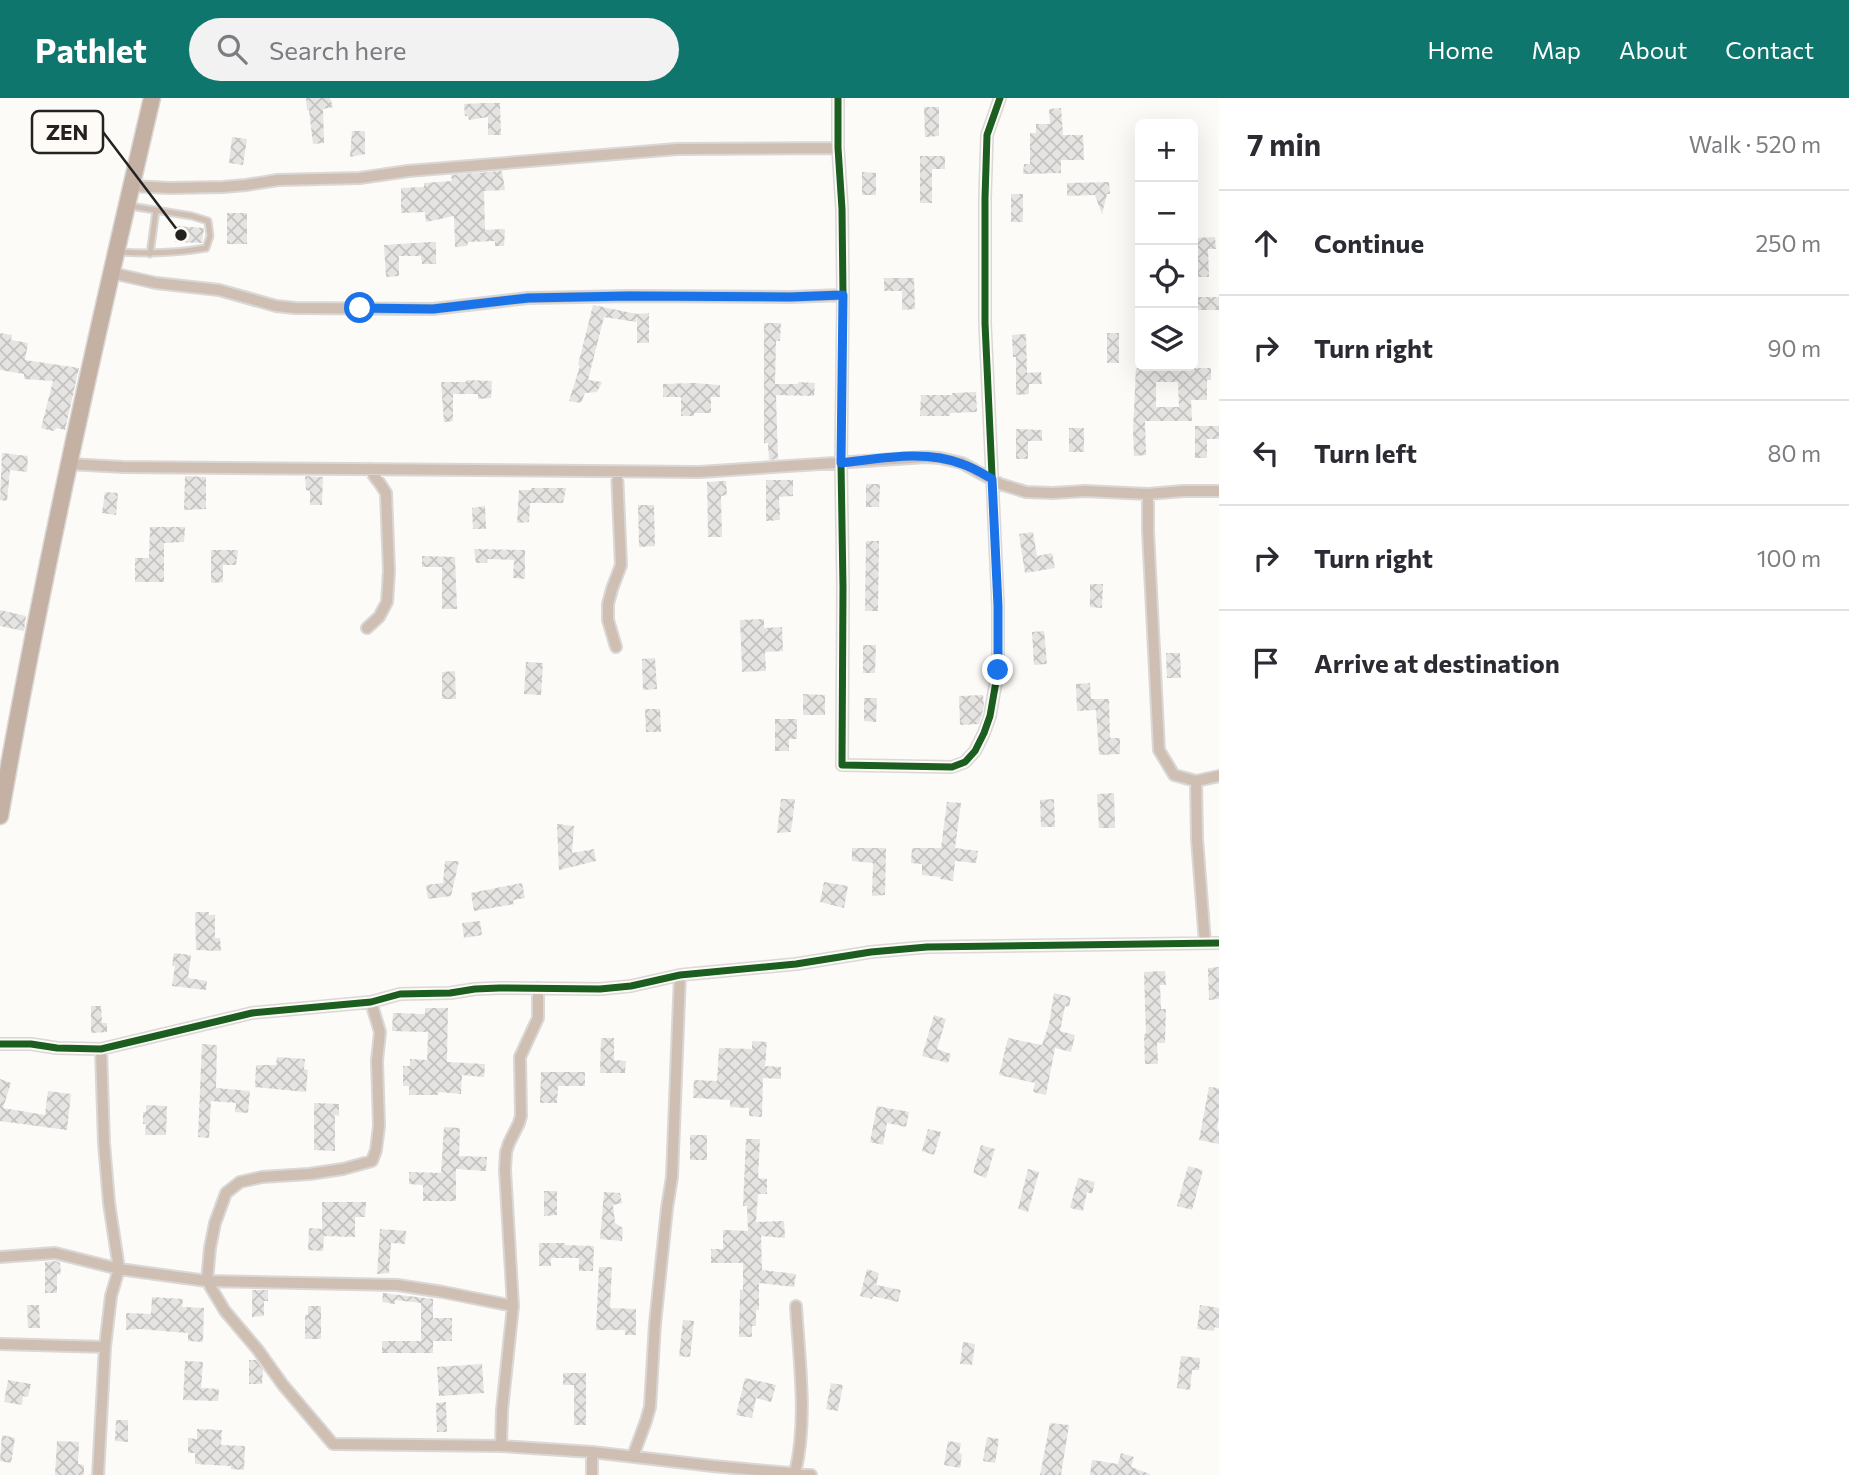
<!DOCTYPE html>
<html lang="en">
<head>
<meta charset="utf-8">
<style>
	:root { --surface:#fff; --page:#f2f2f3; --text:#2b2b33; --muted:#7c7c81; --line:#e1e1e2; --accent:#0f766e }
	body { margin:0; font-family:Commissioner,sans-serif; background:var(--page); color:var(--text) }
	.controls { position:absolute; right:21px; top:21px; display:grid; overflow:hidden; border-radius:10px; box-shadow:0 7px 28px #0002 }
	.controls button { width:63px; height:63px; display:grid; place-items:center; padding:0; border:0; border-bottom:2px solid var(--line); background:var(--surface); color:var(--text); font:35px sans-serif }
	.stop { position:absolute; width:21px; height:21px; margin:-16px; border:5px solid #1a73e8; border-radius:50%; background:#fff }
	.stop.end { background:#1a73e8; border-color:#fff; box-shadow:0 2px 7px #0008 }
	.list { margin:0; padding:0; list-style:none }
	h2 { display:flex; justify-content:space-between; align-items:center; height:91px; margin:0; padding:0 28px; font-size:30px }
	h2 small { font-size:23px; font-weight:400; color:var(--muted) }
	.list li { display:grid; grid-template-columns:46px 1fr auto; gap:21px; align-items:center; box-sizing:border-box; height:105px; padding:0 28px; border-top:2px solid var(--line) }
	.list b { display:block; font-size:26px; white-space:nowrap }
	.list em { font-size:23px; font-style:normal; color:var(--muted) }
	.icon { flex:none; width:38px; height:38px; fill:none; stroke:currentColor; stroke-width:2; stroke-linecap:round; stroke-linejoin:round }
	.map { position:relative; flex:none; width:1219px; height:1377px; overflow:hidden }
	header { display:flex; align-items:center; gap:42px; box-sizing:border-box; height:98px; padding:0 35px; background:var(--accent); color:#fff }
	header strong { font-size:33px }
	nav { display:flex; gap:38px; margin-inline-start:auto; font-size:24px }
	.search { width:490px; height:63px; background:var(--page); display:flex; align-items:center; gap:18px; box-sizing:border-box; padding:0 24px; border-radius:38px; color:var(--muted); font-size:26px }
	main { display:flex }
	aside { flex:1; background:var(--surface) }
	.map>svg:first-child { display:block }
</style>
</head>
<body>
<header>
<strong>Pathlet</strong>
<div class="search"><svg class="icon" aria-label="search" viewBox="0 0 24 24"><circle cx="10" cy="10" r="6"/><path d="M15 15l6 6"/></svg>Search here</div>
<nav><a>Home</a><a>Map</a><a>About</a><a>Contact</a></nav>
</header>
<main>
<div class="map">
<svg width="1219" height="1377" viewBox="0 0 1219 1377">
	<defs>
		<pattern id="building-cross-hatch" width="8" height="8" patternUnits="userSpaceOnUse" patternTransform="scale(1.75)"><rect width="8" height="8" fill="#e5e4e2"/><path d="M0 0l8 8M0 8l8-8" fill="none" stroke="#c4c3c2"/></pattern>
	</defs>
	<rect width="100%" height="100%" fill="#fdfbf8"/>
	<!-- building -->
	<path fill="url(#building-cross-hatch)" fill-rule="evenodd" d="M306 0H330L333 9 323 11 324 45 313 46 309 12H307Z
		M487 5H500L501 37H488V19L469 22 468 18H465L464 6Z
		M924 9H939V38L925 39Z
		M1061 10 1063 37H1083L1084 62H1061V75L1023 76 1024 66H1030V35H1036V26H1050L1049 11Z
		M40 12 52 14 45 37 35 36Z
		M352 33H365V56L350 59Z
		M232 39 247 41 243 67 229 65Z
		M920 58H945V71H932V105H920Z
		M502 73 505 92 484 93 485 132 505 131 504 148H495V143L468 144 467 148 455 149 454 118 426 124 425 114 401 115V90L424 89V85L452 83 451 77Z
		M862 74 876 75V97H862Z
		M1109 84 1110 96H1107L1102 116 1095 97 1067 98V85Z
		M1011 96H1023V124H1011Z
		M227 115H247V146H227Z
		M176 128 204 130 202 145 175 144Z
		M1215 139 1216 151H1208L1209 179H1196L1195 140Z
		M431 144H436V166H422L421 158H399V178L386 179 384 147Z
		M884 180H914L915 211 902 212V193H884Z
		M1195 199H1219V212H1195Z
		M593 207 637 216 649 215V245H637V218L636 224 604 219 588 282 602 284 597 294 585 295 581 305 569 303 580 268 578 267Z
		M764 225H781L780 243H776L775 286H798V284L815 285 814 298 776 297 778 361 769 362 768 345H764Z
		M0 235 12 237 11 242 28 245 25 262 79 270 65 332 57 330 53 333 41 330 53 283 24 281V276L0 272Z
		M1107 235H1119V265H1107Z
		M1026 236 1027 275 1041 274 1042 286H1029V296L1016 297V259H1013L1012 237Z
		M1136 270H1211V282H1207V302H1191L1192 323H1145L1146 357 1134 358 1133 332ZM1156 284H1178L1179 309H1156Z
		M466 282 492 283 491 300 478 301V296H453V323L444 324 441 284H466Z
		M694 285 720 287V299H711V315H694V318H681V299H663V286Z
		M976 294 977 314 950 315V318H920L921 297H952V295Z
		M1195 328H1219V341H1207V360H1195Z
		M1069 330H1084V354H1069Z
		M1016 331 1042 332V343H1028V361H1016Z
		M2 355 28 358 27 374 10 372 7 403 0 402Z
		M185 378 206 379V411L184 412Z
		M305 378 323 379 322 407H310V393L306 392Z
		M766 382H793V398L779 399 780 422 766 423Z
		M726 383 727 397 721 398 722 439H708L707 384Z
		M866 386H880L879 409H866Z
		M531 390H566L563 405H530L529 424 517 425 519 392H532Z
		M105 394 118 395 116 417 102 415Z
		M638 407H654L655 448 639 449Z
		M485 408 486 431H473L472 410Z
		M150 429H185L184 444 164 445V484H135V460H149Z
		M1033 434 1037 458 1052 455 1055 470 1025 475 1019 436Z
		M866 443H879L878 513H865Z
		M474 451 525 452V481L513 480 514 462 488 461 487 465H476Z
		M211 452H238L236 467H223V484L211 485Z
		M422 458 455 459 457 511H442V469H422Z
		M1090 486H1103L1102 510 1090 509Z
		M0 512 26 518 24 533 0 528Z
		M764 521V530L782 529 783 553 765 554 766 573 742 574 740 522Z
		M1044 533 1047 566 1034 567 1032 534Z
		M863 547H876L875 575H863Z
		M1166 555H1180L1181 580H1167Z
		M655 560 657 591 643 592 642 561Z
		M526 564 543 565 541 597 524 596Z
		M455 573 456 601H442V574Z
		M1090 585 1091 601H1109L1110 640H1120V656L1099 657 1096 612 1077 613 1076 586Z
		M803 596 825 597V617H803Z
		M983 597 984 608 979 626 960 627 959 598Z
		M864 600H877L876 624 864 623Z
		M645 611H660L661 634H646Z
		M775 621H797V641H789V653H775Z
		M1114 695 1115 730H1099L1097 696Z
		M781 701H795L791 734 777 735Z
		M1054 701 1055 729H1041L1040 702Z
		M947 704 961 705 955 750 978 753 976 765 955 763 953 783 940 781 941 779 922 777V766L911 765 912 750H941Z
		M557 726 574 728 572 755 594 751 596 763 559 772Z
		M852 750H886L885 797 872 798 873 765 852 763Z
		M445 763H459L451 798 428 801 426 787 443 785Z
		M824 784 848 788 844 810 820 804Z
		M522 785 525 800 513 802 514 806 474 813 471 795Z
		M195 814H209V817H215V840H220L221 853 196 852Z
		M480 823 482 837 464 840 462 825Z
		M174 855 191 857 188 880 207 883 206 892 172 888 175 868H172Z
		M1219 869V901L1209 902 1208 870Z
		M1165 873 1166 887H1160L1161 911H1166L1165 945H1157L1158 966H1145L1144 936H1146L1144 874Z
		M1054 895 1071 899 1069 909 1065 908 1060 933 1075 937 1071 954 1055 950 1046 997 1033 994 1035 985 999 977 1008 940 1042 947 1049 926Z
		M91 908H101L102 925H107V934L91 935Z
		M425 910H448L447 964 485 966 484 979 462 977 461 996 439 994 438 997H409V988H403V968H410V961L427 962 428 934 392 933 393 915 425 916Z
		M934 917 946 921 937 951 951 956 948 965 922 958Z
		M601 940H614V962L626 963 625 975H600Z
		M752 943 767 944 765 968 781 969V981L763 980 762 1019 749 1018V1010L730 1009V1002L693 1000 694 982 717 983 719 950 752 951Z
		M202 946 217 947 216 990 250 993 248 1015 235 1014 236 1005 211 1003 209 1040 198 1039Z
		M277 959 305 961 304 971 308 972 306 994 255 989 256 967H276Z
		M541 974H585V988H558L557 1005H540Z
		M0 981 11 985 3 1010 45 1017 48 993 71 996 67 1032 0 1023Z
		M1209 989 1219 990V1018L1217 1031 1219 1033V1046L1199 1042Z
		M314 1005 339 1006V1018L335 1017V1053L314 1052Z
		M146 1007 167 1008 166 1037H145L146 1026H143V1014H146Z
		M877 1008 909 1014 906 1029 887 1025 883 1047 870 1044Z
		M444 1029 460 1030 459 1058 487 1059 486 1073 456 1071V1103H423V1087L409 1086V1074L441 1075Z
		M928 1031 941 1034 934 1057 922 1053Z
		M690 1037H707V1062H690Z
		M746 1041H760L758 1080 767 1081V1096H758L756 1124 784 1123 785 1140 761 1138 762 1172 796 1176 794 1189 759 1185V1212H756V1228H752V1239H739L740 1192H743V1165H711V1151H723V1132L748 1133 747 1108H743Z
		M981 1047 995 1051 986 1080 973 1075Z
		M1188 1068 1203 1072 1192 1112 1177 1108Z
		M1028 1071 1039 1074 1028 1114 1018 1111Z
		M1078 1080 1095 1084 1092 1096 1087 1094 1083 1113 1070 1110Z
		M544 1093H557V1117L544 1118Z
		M604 1094 620 1095 622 1105 613 1107 615 1125 623 1130 622 1143 600 1141Z
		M322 1104H366L365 1119H355V1139L324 1138 323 1153 308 1152 309 1130 322 1131Z
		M380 1131 406 1133 405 1146 391 1145 389 1175 377 1176Z
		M539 1145H565V1147L594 1148 593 1173H579V1160H551V1168H539Z
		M56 1163 60 1165 61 1176H57V1195H45V1164Z
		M599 1169H612L610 1210 636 1211V1237H625V1232H596Z
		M867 1171 879 1175 876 1187 901 1192 898 1204 873 1198 872 1201 860 1198Z
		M252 1192H268V1203H264V1218L252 1219Z
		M383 1195 433 1201V1220H452V1243H433V1255H382V1243H421V1205L395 1202V1206L382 1204Z
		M152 1199 183 1201 182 1209 204 1210 203 1244 188 1243V1235L139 1231 126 1232V1215L151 1216Z
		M27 1207H39L40 1230H28Z
		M1200 1207 1219 1210V1230L1215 1229 1214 1233 1197 1231Z
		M308 1208H321V1241H305V1217H308Z
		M683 1222 694 1223 690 1259 679 1258Z
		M963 1244 975 1246 972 1267 960 1266Z
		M1181 1258 1200 1260 1199 1272H1192L1190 1292 1177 1290Z
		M249 1262H256L263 1272 262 1286H249Z
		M185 1263 203 1264 201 1290 219 1291 218 1303 183 1302Z
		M482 1266 484 1295 439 1298 437 1269Z
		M563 1275H586V1327H574V1287H563Z
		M745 1280 776 1287 771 1304 756 1300 752 1320 736 1317Z
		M8 1282 31 1286 28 1299 23 1298 22 1307 4 1304Z
		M831 1285 843 1287 838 1313 826 1311Z
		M446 1304 447 1334H437L436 1305Z
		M116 1322H128V1344L115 1343Z
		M1050 1325 1069 1327 1061 1377H1040Z
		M197 1331 222 1332 221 1347 245 1348 244 1372 231 1371V1368L195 1366V1355H188V1340L197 1341Z
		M2 1337 15 1340 11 1365 0 1363Z
		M987 1339 999 1341 995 1365 983 1363Z
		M57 1343 79 1344 78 1366 84 1367V1377H55Z
		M948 1343 961 1345 959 1355 962 1356 960 1370 944 1367Z
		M1121 1355 1134 1359 1131 1369 1150 1376V1377H1090L1092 1362 1118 1366Z"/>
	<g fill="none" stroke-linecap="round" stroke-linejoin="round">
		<!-- lane casing -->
		<g stroke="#d9d8d6" stroke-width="9">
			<path id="lane" d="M120 154C149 156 177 155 206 150L210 138 208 123 192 118 130 108
				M150 156 156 112"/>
		</g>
		<!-- street casing -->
		<g stroke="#d9d8d6" stroke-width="14">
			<path id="street" d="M838 0V50L842 111 843 197 841 365 843 489 842 667 952 669 965 664 975 653 984 635 990 618 998 572V508L985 225V100L987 37 1000 0
				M131 88 170 90 223 89 246 87 278 82 360 80 408 73 677 51 838 50
				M112 175 156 185 219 192 276 208 295 210 433 211 528 200 629 198 790 199 843 197
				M69 366 123 369 699 374 926 359 940 360 962 365 1000 386 1026 394 1053 395 1085 393 1148 396 1183 393H1219
				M1148 396V433L1159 652 1174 677 1196 683 1219 678
				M367 530 379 519 387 504 389 473 386 395 381 387 369 371
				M616 549 608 522V506L612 491 621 467 617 374
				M1196 683 1197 741 1205 845
				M371 904 380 934 377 963 379 1028 376 1052 372 1063 343 1071 309 1076 262 1079 240 1084 226 1095 215 1125 210 1150 207 1183 225 1213 258 1252 283 1287 333 1346 501 1348 592 1354 713 1368 811 1377
				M0 946H31L57 950 101 951 252 915 371 904 400 896 450 895 475 891 499 890 600 891 631 888 680 877 796 866 871 854 927 849 1219 845
				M0 1159 55 1155 119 1171 207 1183 397 1187 443 1194 513 1208
				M0 1246 105 1249
				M501 1348 502 1312 513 1208 505 1072 506 1054 509 1045 519 1025 521 1018 520 959 538 920V890
				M633 1358 646 1323 650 1309 655 1226 667 1110 672 1079 680 877
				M795 1375C808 1322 799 1262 796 1208
				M98 1377 105 1249 111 1198 119 1171 109 1105 104 1045 101 951
				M592 1377V1354"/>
		</g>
		<!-- secondary casing -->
		<g stroke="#d9d8d6" stroke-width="19">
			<path id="secondary" d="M0 718C42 477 96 238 152 0"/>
		</g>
		<!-- lane -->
		<use href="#lane" stroke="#cfbfb3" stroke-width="5"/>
		<!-- street -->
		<use href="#street" stroke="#cfbfb3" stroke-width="10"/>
		<!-- secondary -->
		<use href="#secondary" stroke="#c5b1a3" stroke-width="16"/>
		<!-- cycleway casing -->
		<g stroke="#fefbf7" stroke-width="11">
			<path id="cycleway" d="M838 0V50L842 111 843 197 841 365 843 489 842 667 952 669 965 664 975 653 984 635 990 618 998 572V508L985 225V100L987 37 1000 0
				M0 946H31L57 950 101 951 252 915 371 904 400 896 450 895 475 891 499 890 600 891 631 888 680 877 796 866 871 854 927 849 1219 845"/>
		</g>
		<!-- cycleway -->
		<use href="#cycleway" stroke="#1b5e20" stroke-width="7"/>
	</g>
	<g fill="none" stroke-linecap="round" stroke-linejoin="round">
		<!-- route -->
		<path stroke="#1a73e8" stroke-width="9" d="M360 210 433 211 528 200 629 198 790 199 843 197 841 365C879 361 924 351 962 366 972 369 982 375 992 381L998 508V572"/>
	</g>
	<!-- callouts -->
	<path fill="none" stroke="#232221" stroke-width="2.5" d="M181 137L103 34"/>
	<circle fill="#232221" stroke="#fefbf7" stroke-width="2.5" cx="181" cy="137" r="7"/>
	<rect fill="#fefbf7" stroke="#232221" stroke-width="2.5" x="32" y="13" width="71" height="42" rx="7"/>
	<g font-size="21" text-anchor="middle" font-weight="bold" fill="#232221">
		<text x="67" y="42">ZEN</text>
	</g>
</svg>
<div class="controls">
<button>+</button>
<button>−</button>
<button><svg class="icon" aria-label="locate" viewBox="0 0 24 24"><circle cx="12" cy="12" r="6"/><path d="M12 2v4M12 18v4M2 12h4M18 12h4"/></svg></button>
<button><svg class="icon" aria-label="layers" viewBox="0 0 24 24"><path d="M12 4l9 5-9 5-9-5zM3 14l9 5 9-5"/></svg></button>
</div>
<div class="stop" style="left:360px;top:210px"></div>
<div class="stop end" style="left:998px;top:572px"></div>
</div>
<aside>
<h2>7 min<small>Walk · 520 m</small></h2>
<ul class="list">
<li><svg class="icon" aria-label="ahead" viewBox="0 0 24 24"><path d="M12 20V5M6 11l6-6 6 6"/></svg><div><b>Continue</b></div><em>250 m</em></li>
<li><svg class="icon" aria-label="right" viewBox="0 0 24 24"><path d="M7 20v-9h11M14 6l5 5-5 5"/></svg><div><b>Turn right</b></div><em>90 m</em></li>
<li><svg class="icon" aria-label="left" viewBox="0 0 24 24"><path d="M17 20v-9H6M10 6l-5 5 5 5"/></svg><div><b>Turn left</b></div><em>80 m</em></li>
<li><svg class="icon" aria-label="right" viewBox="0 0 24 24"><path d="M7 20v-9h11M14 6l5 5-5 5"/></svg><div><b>Turn right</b></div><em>100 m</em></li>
<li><svg class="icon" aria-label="arrive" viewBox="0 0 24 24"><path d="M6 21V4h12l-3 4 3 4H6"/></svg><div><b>Arrive at destination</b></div></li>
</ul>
</aside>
</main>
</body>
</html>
